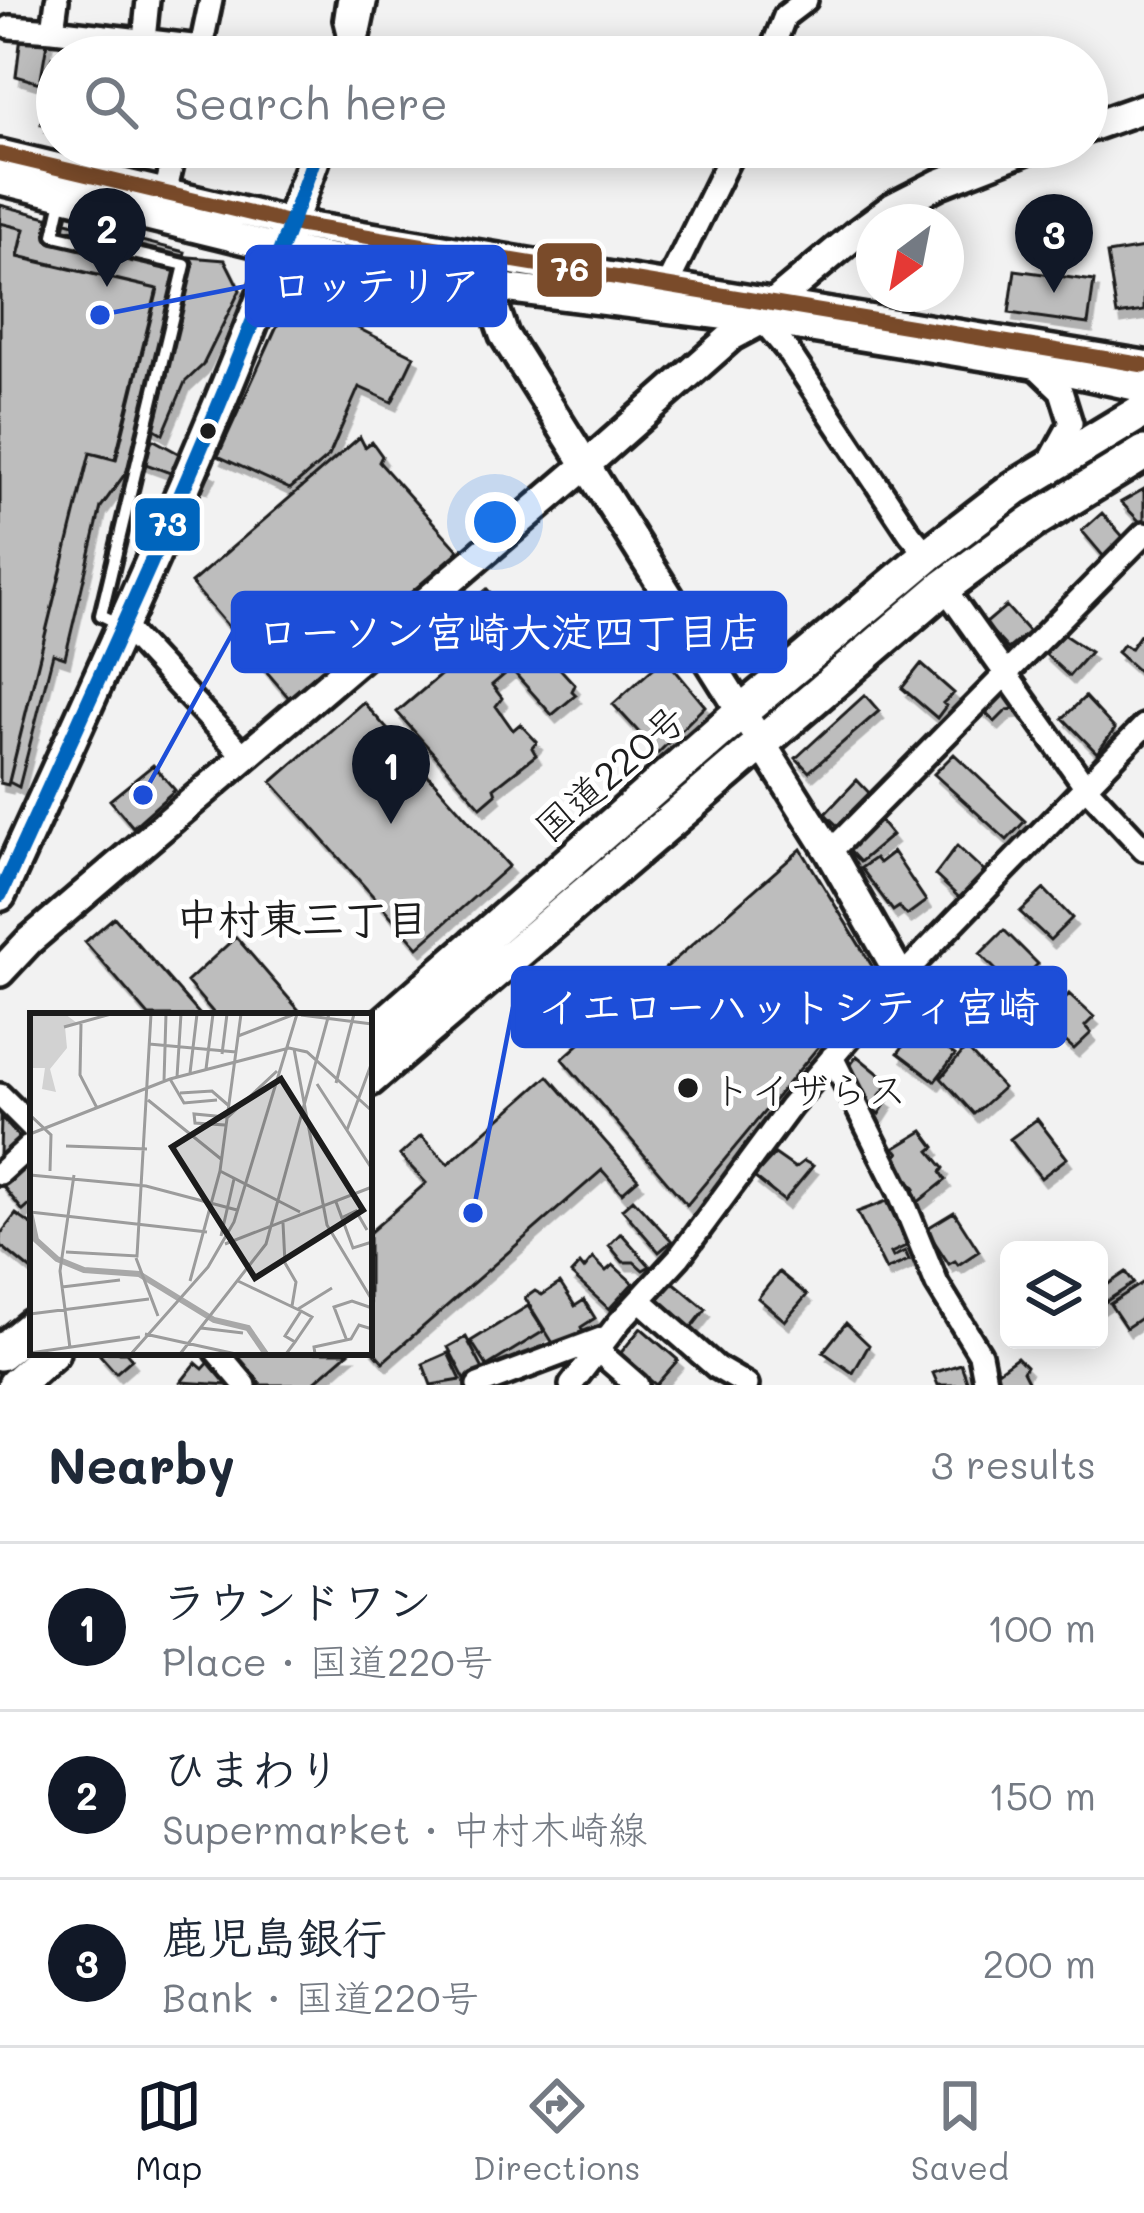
<!DOCTYPE html>
<html lang="en">
<head>
<meta charset="utf-8">
<style>
	:root { --surface:#fff; --page:#f6f6f7; --text:#1f2937; --muted:#747a83; --line:#e0e1e3; --accent:#111827 }
	body { margin:0; font-family:Mali,"Klee One",sans-serif; background:var(--page); color:var(--text) }
	.controls { position:absolute; right:36px; bottom:36px; display:grid; overflow:hidden; border-radius:18px; box-shadow:0 6px 30px #0003 }
	.controls button { width:108px; height:108px; display:grid; place-items:center; padding:0; border:0; border-bottom:3px solid var(--line); background:var(--surface); color:var(--text); font:60px sans-serif }
	.compass { position:absolute; left:856px; top:204px; width:108px; height:108px; border-radius:50%; background:var(--surface); box-shadow:0 6px 30px #0003; rotate:212deg }
	.you { position:absolute; left:495px; top:522px; width:42px; height:42px; margin:-30px; border:9px solid #fff; border-radius:50%; background:#1a73e8; box-shadow:0 0 0 18px #1a73e833 }
	.badge { display:grid; place-items:center; width:78px; height:78px; border-radius:50%; background:var(--accent); color:#fff; font-size:39px; font-weight:700 }
	.pin { position:absolute; translate:-50% -99px; filter:drop-shadow(0 3px 6px #0008) }
	.pin::after { content:''; position:absolute; top:63px; width:42px; height:36px; background:inherit; clip-path:polygon(0 0,100% 0,50% 100%) }
	.list { margin:0; padding:0; list-style:none }
	h2 { display:flex; justify-content:space-between; align-items:center; height:156px; margin:0; padding:0 48px; font-size:51px }
	h2 small { font-size:39px; font-weight:400; color:var(--muted) }
	.list li { display:grid; grid-template-columns:78px 1fr auto; gap:36px; align-items:center; box-sizing:border-box; height:168px; padding:0 48px; border-top:3px solid var(--line) }
	.list b { display:block; font-size:45px; white-space:nowrap }
	.list p { margin:0; font-size:39px; white-space:nowrap; color:var(--muted) }
	.list em { font-size:39px; font-style:normal; color:var(--muted) }
	.icon { flex:none; width:66px; height:66px; fill:none; stroke:currentColor; stroke-width:2; stroke-linecap:round; stroke-linejoin:round }
	.map { position:relative; flex:none; width:1144px; height:1385px; overflow:hidden }
	.search { position:absolute; background:var(--surface); box-shadow:0 6px 30px #0003; left:36px; right:36px; top:36px; height:132px; display:flex; align-items:center; gap:30px; box-sizing:border-box; padding:0 42px; border-radius:66px; color:var(--muted); font-size:45px }
	.sheet { height:660px; background:var(--surface) }
	nav { display:flex; justify-content:space-around; align-items:center; box-sizing:border-box; height:168px; border-top:3px solid var(--line); background:var(--surface); font-size:33px; color:var(--muted) }
	nav a { display:grid; justify-items:center; gap:6px }
	nav .on { color:var(--accent) }
	.map>svg:first-child { display:block }
</style>
</head>
<body>
<div class="map">
<svg width="1144" height="1385" viewBox="0 0 1144 1385">
	<defs>
		<filter id="shadow"><feDropShadow dx="4.5" dy="8" stdDeviation="0" flood-color="#0004"/></filter>
	</defs>
	<rect width="100%" height="100%" fill="#f2f2f2"/>
	<filter id="ink" filterUnits="userSpaceOnUse"><feTurbulence type="fractalNoise" baseFrequency=".00833" numOctaves="2"/><feDisplacementMap in="SourceGraphic" scale="24" xChannelSelector="R" yChannelSelector="G"/><feConvolveMatrix kernelMatrix="1 2 1 2 8 2 1 2 1" color-interpolation-filters="sRGB"/></filter>
	<g filter="url(#ink)">
		<!-- building -->
		<path fill="#bdbdbd" stroke="#1c1c1c" stroke-width="3" filter="url(#shadow)" d="M21 36 48 37 40 83 16 76Z
			M52 57 57 58V126L41 124Z
			M0 205 185 252 143 434 211 471 203 485 135 460 101 507 65 658 53 654 19 787 9 782 90 453 116 460 158 289 18 256 25 229 0 223Z
			M0 223 24 229 18 257 157 289 115 459 90 453 8 785 0 783Z
			M1144 248V311L1117 315 1107 254Z
			M189 257 225 260 240 290 203 365 185 382 163 434 150 426Z
			M1015 270 1094 281 1088 324 1009 313Z
			M291 295 414 356 392 402 359 387 329 456 290 489 218 456Z
			M360 437 365 447 372 442 382 456 379 462 459 551 289 698 191 583Z
			M1144 489V524H1142L1121 502Z
			M1102 513 1126 540 1104 557 1082 531Z
			M487 589 575 685 572 691 576 695 552 715 511 669 492 685 502 698 496 706 513 730 520 724 537 742 532 748 536 755 494 788 496 794 481 807 397 712 464 655 472 664 496 648 463 609Z
			M1006 606 1029 632 1008 649 985 624Z
			M1061 633 1090 652 1069 676 1043 652Z
			M1140 635 1144 639V676L1117 652 1123 644 1130 649Z
			M665 658 705 706 658 753 613 704Z
			M921 664 954 693 943 703 946 706 937 718 902 688Z
			M1003 691 1016 709 1007 710 995 722 982 710Z
			M865 695 879 711 809 772 796 758Z
			M1085 697 1115 729 1097 753 1063 718Z
			M363 702 509 866 418 947 272 782Z
			M954 754 1025 821 1007 840 934 774Z
			M153 765 175 790 133 827 110 800Z
			M857 780 873 797 840 828 825 814Z
			M878 818 892 835 860 862 846 847Z
			M957 846 988 875 963 901 935 875Z
			M801 849 872 966V982L687 1205 562 1059Z
			M893 852 926 901 907 915 899 907 893 911 861 868 875 858 879 863Z
			M1044 889 1072 918 1050 940 1020 912Z
			M114 917 201 1016H149L85 942Z
			M1004 930 1038 964 1013 987 980 954Z
			M236 937 304 1016H216L187 982Z
			M1069 994 1094 1017 1085 1026 1091 1033 1074 1049 1044 1022Z
			M918 1026 955 1055 935 1081 898 1053Z
			M966 1048 1003 1088 974 1114 941 1078Z
			M857 1056 890 1083 880 1095 888 1100 879 1114 852 1093 843 1075Z
			M548 1076 638 1179 622 1193 602 1170 383 1362 369 1346V1233L426 1183 400 1155 421 1136 448 1164Z
			M1 1117 23 1142 3 1159 0 1155Z
			M1037 1119 1067 1158 1041 1178 1010 1139Z
			M923 1131 935 1147 930 1151 944 1168 941 1172 946 1180 912 1207 905 1198 915 1189 892 1159 899 1153 895 1148Z
			M775 1154 795 1168 804 1161 813 1166 784 1201 754 1177Z
			M23 1162 33 1174V1202L23 1211 2 1185Z
			M633 1199 672 1241 659 1252 622 1209Z
			M887 1201 908 1245 891 1253 893 1257 905 1251 909 1260 886 1270 857 1212Z
			M954 1212 979 1251 958 1265 955 1261 949 1264 926 1229Z
			M16 1214 33 1226V1272L0 1245V1235Z
			M621 1233 650 1266 643 1270 634 1262H623L609 1245Z
			M593 1258 606 1271 613 1265 633 1283 609 1309 571 1274 580 1264 584 1269Z
			M779 1272 807 1295 785 1321 758 1298Z
			M1126 1272 1134 1283 1099 1306V1280L1104 1287Z
			M672 1281 706 1309 687 1333 653 1305Z
			M1144 1282V1316L1126 1328 1110 1304Z
			M560 1283 575 1306 584 1300 595 1318 581 1327 583 1332 556 1348 525 1298 535 1291 542 1295Z
			M528 1306 544 1331 487 1366 471 1341Z
			M846 1323 869 1345 853 1373 823 1352Z
			M641 1328 678 1360 656 1385 619 1355Z
			M466 1337 485 1373 465 1380 448 1347Z
			M103 1352H126L132 1359 116 1373 100 1355Z
			M232 1352H349L311 1385H261Z
			M448 1353 461 1380 431 1385 423 1364Z
			M1017 1357 1026 1366 1023 1371 1030 1385H1003L995 1373Z
			M213 1358 234 1380 228 1385 181 1382 196 1363 203 1369Z
			M961 1364 968 1384 972 1385H938L933 1373Z"/>
		<g fill="none" stroke-linecap="round" stroke-linejoin="round">
			<!-- service casing -->
			<g stroke="#1c1c1c" stroke-width="20">
				<path id="service" d="M343 0 340 20 344 36
					M62 200 54 235 185 265 101 615 120 624"/>
			</g>
			<!-- minor casing -->
			<g stroke="#1c1c1c" stroke-width="30">
				<path id="minor" d="M57 0 53 30 201 47
					M10 27 53 30
					M144 40 148 0
					M199 57 211 0
					M769 57 785 16 806 0
					M165 194 176 147
					M668 283 735 147
					M762 320 788 351 910 534 928 555
					M1033 364 1061 391 1071 423 1050 461
					M944 587 1086 787 1144 849
					M123 626 243 755
					M830 852 1144 534
					M832 1057 899 1191 937 1284 980 1354 986 1385
					M0 1095 33 1128
					M0 1173 33 1143
					M640 1300 716 1367 747 1385
					M597 1350 637 1385
					M217 1352 245 1385
					M478 1385 606 1337
					M571 1385 620 1321 679 1257 790 1107 901 977 1144 726"/>
			</g>
			<!-- tertiary casing -->
			<g stroke="#1c1c1c" stroke-width="36">
				<path id="tertiary" d="M1087 128 1144 108
					M0 154 299 225 1144 365
					M0 180 286 250 487 286 762 320 1033 364 1144 388
					M487 286 504 335 830 852 901 977
					M0 972 29 941 586 465 732 336 762 320 775 302 855 235 893 207 940 183 1032 147"/>
			</g>
			<!-- secondary casing -->
			<g stroke="#1c1c1c" stroke-width="39">
				<path id="secondary" d="M349 57 361 0
					M0 895C112 649 229 403 318 147"/>
			</g>
			<!-- trunk casing -->
			<g stroke="#1c1c1c" stroke-width="42">
				<path id="trunk" d="M369 1038 741 712 928 555 1015 488 1144 410
					M369 1079 944 587 1032 522 1144 453
					M0 1353 33 1326
					M15 1385 52 1352"/>
			</g>
			<!-- service -->
			<use href="#service" stroke="#fff" stroke-width="10"/>
			<!-- minor -->
			<use href="#minor" stroke="#fff" stroke-width="21"/>
			<!-- tertiary -->
			<use href="#tertiary" stroke="#fff" stroke-width="27"/>
			<!-- secondary -->
			<use href="#secondary" stroke="#fff" stroke-width="30"/>
			<!-- trunk -->
			<use href="#trunk" stroke="#fff" stroke-width="33"/>
			<!-- bus-1 casing -->
			<g stroke="#fff" stroke-width="24">
				<path id="bus-1" d="M0 154 299 225 1144 365"/>
			</g>
			<!-- bus-2 casing -->
			<g stroke="#fff" stroke-width="24">
				<path id="bus-2" d="M0 895C112 649 229 403 318 147"/>
			</g>
			<!-- bus-1 -->
			<use href="#bus-1" stroke="#7a4b2a" stroke-width="15"/>
			<!-- bus-2 -->
			<use href="#bus-2" stroke="#0065bd" stroke-width="15"/>
		</g>
	</g>
	<!-- markers -->
	<g fill="#1c1c1c" stroke="#fff" stroke-width="4.5">
		<circle cx="208" cy="431" r="10"/>
		<circle cx="688" cy="1088" r="12"/>
	</g>
	<g text-anchor="middle" dominant-baseline="central" stroke-width="10" stroke-linejoin="round" paint-order="stroke">
		<!-- street labels -->
		<g font-size="39" fill="#1c1c1c" stroke="#fff">
			<text transform="translate(609 772) rotate(-41)">国道220号</text>
		</g>
		<!-- poi labels -->
		<g font-size="39" fill="#1c1c1c" stroke="#fff" text-anchor="start">
			<text x="712" y="1088">トイザらス</text>
		</g>
		<!-- neighbourhood labels -->
		<g font-size="42" font-weight="bold" fill="#1c1c1c" stroke="#fff">
			<text x="302" y="917">中村東三丁目</text>
		</g>
	</g>
	<!-- overview -->
	<g transform="translate(30 1013)">
		<rect width="342" height="342" fill="#f2f2f2"/>
		<path d="M0 1H35L47 10 35 14 37 35 20 56 26 79 12 76 15 55H0Z" fill="#d2d2d2"/>
		<path fill="none" stroke="#a8a8a8" stroke-width="6" d="M0 199 6 227 27 246 54 257 109 261 184 307 218 315 236 341"/>
		<path fill="none" stroke="#9c9c9c" stroke-width="3" d="M271 2 342 11M51 11 50 62 67 95M34 14 81 1M208 23 265 1M119 31 206 39M264 36 297 212 342 287M192 41 197 1M176 56 183 1M160 60 167 1M147 64 151 1M140 66 154 90 187 87M134 68 136 1M306 70 324 1M287 71 342 156M150 80 182 78 198 92M118 87 191 146M0 102 21 122 20 158M197 105 247 58M195 112 165 110 164 101 196 104M317 117 342 49M0 121 140 66 259 35 277 39 342 98M36 133 117 136M190 158 270 199M0 162 116 173 207 197M306 189 323 235 342 229M0 199 177 219M311 205 326 198 337 217M253 210 255 250 266 269 262 293M191 223 204 166M195 231 342 174M36 239 107 243 121 1M106 245 128 303M160 268 190 158 211 1M208 268 271 298 255 323 265 329 256 341M32 274 90 267M268 296 302 275M0 301 119 286M171 315 213 320M115 321 206 341M317 328 304 294 322 288 342 295M265 329 282 304 271 298M40 335 30 258 44 162M0 340 110 324M101 341 178 254 204 209 267 1M150 341 236 231 299 1M285 341 284 334 321 326 329 312 342 316"/>
		<path fill="#1c1c1c" fill-opacity="0.15" stroke="#1c1c1c" stroke-width="6" d="M251 66 333 197 225 265 142 134Z"/>
		<rect width="342" height="342" fill="none" stroke="#1c1c1c" stroke-width="6"/>
	</g>
	<!-- callouts -->
	<path fill="none" stroke="#1d4ed8" stroke-width="4.5" d="M100 315L247 286M143 795L233 632M473 1213L513 1007"/>
	<g fill="#1d4ed8" stroke="#fff" stroke-width="4.5">
		<circle cx="100" cy="315" r="12"/>
		<circle cx="143" cy="795" r="12"/>
		<circle cx="473" cy="1213" r="12"/>
	</g>
	<g fill="#1d4ed8" stroke="#1d4ed8" stroke-width="4.5">
		<rect x="247" y="247" width="258" height="78" rx="12"/>
		<rect x="233" y="593" width="552" height="78" rx="12"/>
		<rect x="513" y="968" width="552" height="78" rx="12"/>
	</g>
	<g font-size="42" text-anchor="middle" font-weight="bold" fill="#fff">
		<text x="376" y="300">ロッテリア</text>
		<text x="509" y="647">ローソン宮崎大淀四丁目店</text>
		<text x="789" y="1022">イエローハットシティ宮崎</text>
	</g>
	<g stroke="#fff" stroke-width="4.5">
		<rect x="535" y="241" width="69" height="58" rx="12" fill="#7a4b2a"/>
		<rect x="133" y="496" width="69" height="57" rx="12" fill="#0065bd"/>
	</g>
	<g font-size="33" text-anchor="middle" font-weight="bold" fill="#fff">
		<text x="570" y="281">76</text>
		<text x="168" y="536">73</text>
	</g>
</svg>
<div class="controls">
<button><svg class="icon" aria-label="layers" viewBox="0 0 24 24"><path d="M12 4l9 5-9 5-9-5zM3 14l9 5 9-5"/></svg></button>
</div>
<svg class="compass" viewBox="-18 -18 36 36"><path d="M0-13l5 13h-10z" fill="#e53935"/><path d="M0 13l5-13h-10z" fill="#747a83"/></svg>
<div class="you"></div>
<div class="pin badge" style="left:391px;top:824px">1</div>
<div class="pin badge" style="left:107px;top:287px">2</div>
<div class="pin badge" style="left:1054px;top:293px">3</div>
<div class="search"><svg class="icon" aria-label="search" viewBox="0 0 24 24"><circle cx="10" cy="10" r="6"/><path d="M15 15l6 6"/></svg>Search here</div>
</div>
<section class="sheet">
<h2>Nearby<small>3 results</small></h2>
<ul class="list">
<li><span class="badge">1</span><div><b>ラウンドワン</b><p>Place · 国道220号</p></div><em>100 m</em></li>
<li><span class="badge">2</span><div><b>ひまわり</b><p>Supermarket · 中村木崎線</p></div><em>150 m</em></li>
<li><span class="badge">3</span><div><b>鹿児島銀行</b><p>Bank · 国道220号</p></div><em>200 m</em></li>
</ul>
</section>
<nav>
<a class="on"><svg class="icon" aria-label="map" viewBox="0 0 24 24"><path d="M3 6l6-2 6 2 6-2v14l-6 2-6-2-6 2zM9 4v14M15 6v14"/></svg>Map</a>
<a><svg class="icon" aria-label="directions" viewBox="0 0 24 24"><path d="M12 3l9 9-9 9-9-9zM9 14v-3h6M13 9l2 2-2 2"/></svg>Directions</a>
<a><svg class="icon" aria-label="saved" viewBox="0 0 24 24"><path d="M7 4h10v16l-5-4-5 4z"/></svg>Saved</a>
</nav>
</body>
</html>
